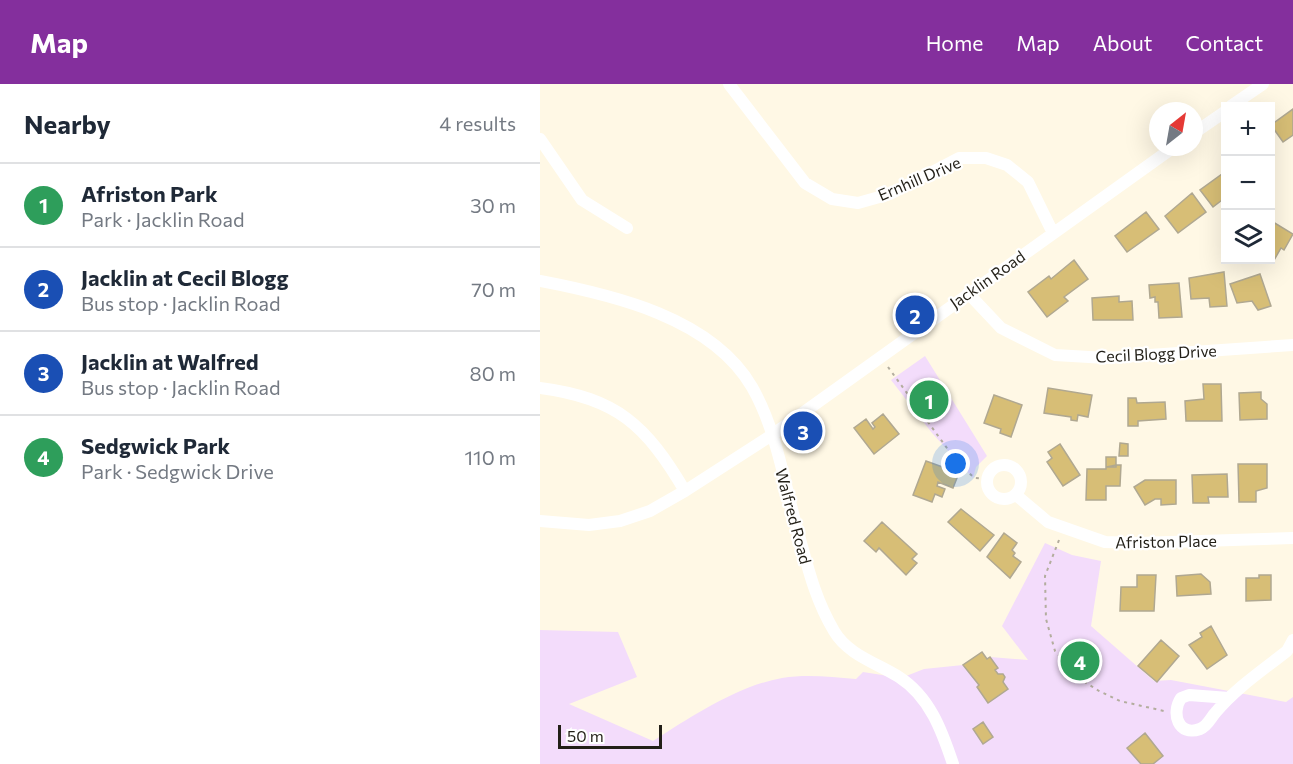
<!DOCTYPE html>
<html lang="en">
<head>
<meta charset="utf-8">
<style>
	:root { --surface:#fff; --page:#f2f2f3; --text:#1f2937; --muted:#747a83; --line:#e0e1e3; --accent:#842f9d }
	body { margin:0; font-family:Commissioner,sans-serif; background:var(--page); color:var(--text) }
	.controls { position:absolute; right:18px; top:18px; display:grid; overflow:hidden; border-radius:0px; box-shadow:0 6px 24px #0002 }
	.controls button { width:54px; height:54px; display:grid; place-items:center; padding:0; border:0; border-bottom:2px solid var(--line); background:var(--surface); color:var(--text); font:30px sans-serif }
	.compass { position:absolute; left:609px; top:18px; width:54px; height:54px; border-radius:50%; background:var(--surface); box-shadow:0 6px 24px #0002; rotate:31deg }
	.scale { position:absolute; left:18px; bottom:15px; width:104px; box-sizing:border-box; padding-left:6px; border:3px solid #221f17; border-top:0; font-size:16px; line-height:21px; white-space:nowrap; color:#221f17; -webkit-text-stroke:4px #fff; paint-order:stroke }
	.you { position:absolute; left:416px; top:380px; width:21px; height:21px; margin:-15px; border:4px solid #fff; border-radius:50%; background:#1a73e8; box-shadow:0 0 0 9px #1a73e833 }
	.badge { display:grid; place-items:center; width:39px; height:39px; border-radius:50%; background:var(--accent); color:#fff; font-size:20px; font-weight:700 }
	.pin { position:absolute; translate:-50% -50%; border:3px solid #fff; box-shadow:0 2px 6px #0006 }
	.list { margin:0; padding:0; list-style:none }
	h2 { display:flex; justify-content:space-between; align-items:center; height:78px; margin:0; padding:0 24px; font-size:26px }
	h2 small { font-size:20px; font-weight:400; color:var(--muted) }
	.list li { display:grid; grid-template-columns:39px 1fr auto; gap:18px; align-items:center; box-sizing:border-box; height:84px; padding:0 24px; border-top:2px solid var(--line) }
	.list b { display:block; font-size:22px; white-space:nowrap }
	.list p { margin:0; font-size:20px; white-space:nowrap; color:var(--muted) }
	.list em { font-size:20px; font-style:normal; color:var(--muted) }
	.icon { flex:none; width:33px; height:33px; fill:none; stroke:currentColor; stroke-width:2; stroke-linecap:round; stroke-linejoin:round }
	.map { position:relative; flex:none; width:753px; height:680px; overflow:hidden }
	header { display:flex; align-items:center; gap:36px; box-sizing:border-box; height:84px; padding:0 30px; background:var(--accent); color:#fff }
	header strong { font-size:28px }
	nav { display:flex; gap:33px; margin-inline-start:auto; font-size:21px }
	main { display:flex }
	aside { flex:1; background:var(--surface) }
	.map>svg:first-child { display:block }
</style>
</head>
<body>
<header>
<strong>Map</strong>
<nav><a>Home</a><a>Map</a><a>About</a><a>Contact</a></nav>
</header>
<main>
<aside>
<h2>Nearby<small>4 results</small></h2>
<ul class="list">
<li><span class="badge" style="background:#2e9e5b">1</span><div><b>Afriston Park</b><p>Park · Jacklin Road</p></div><em>30 m</em></li>
<li><span class="badge" style="background:#1a4fb4">2</span><div><b>Jacklin at Cecil Blogg</b><p>Bus stop · Jacklin Road</p></div><em>70 m</em></li>
<li><span class="badge" style="background:#1a4fb4">3</span><div><b>Jacklin at Walfred</b><p>Bus stop · Jacklin Road</p></div><em>80 m</em></li>
<li><span class="badge" style="background:#2e9e5b">4</span><div><b>Sedgwick Park</b><p>Park · Sedgwick Drive</p></div><em>110 m</em></li>
</ul>
</aside>
<div class="map">
<svg width="753" height="680" viewBox="0 0 753 680">
	<rect width="100%" height="100%" fill="#fff8e5"/>
	<!-- green -->
	<path fill="#f3dcfb" d="M385 272 447 372 436 383 433 394 392 349 351 296Z
		M505 459 532 471 561 477 551 542 614 597 631 596 746 618 753 613V680H0V546L78 548 97 593 29 620 113 657C151 633 197 602 242 594 267 590 291 593 316 595L323 588 361 594 384 585 423 581 450 573 488 576 462 542Z"/>
	<!-- building -->
	<path fill="#d7be76" stroke="#b0a891" stroke-width="1.5" d="M753 25V51L743 58 731 41Z
		M682 90 686 95V113L673 123 660 106Z
		M652 109 666 128 638 149 625 132Z
		M606 128 619 145 587 168 575 152Z
		M733 138 753 150 744 166 741 164 733 178 730 176V142Z
		M534 176 548 195 524 213 528 217 507 233 488 208 509 192 511 195Z
		M684 188 687 222 670 223 669 214 651 215 649 194Z
		M720 190 731 222 718 226 712 217 697 219 690 200Z
		M639 199 642 233 619 234 618 218H615V213L610 214 609 201Z
		M579 212V218L592 217 593 236H553L552 214Z
		M663 300H681L682 337H646L645 317 664 315Z
		M508 304 552 311 548 333 538 331 537 337 531 336V333L504 329Z
		M721 308V315L727 320V335L700 336 699 309Z
		M454 311 482 321 471 353 460 349 461 345 444 339Z
		M588 314H596L597 319 625 318 626 335 598 337V342H588Z
		M343 330 359 350 334 370 314 344 326 335 333 345 335 343 332 339Z
		M580 359 588 360V372H579Z
		M520 360 540 391 523 402 507 378 512 374 508 368Z
		M566 373H576V383H566Z
		M386 377 419 389 413 404 398 398 397 402 405 405 402 413 395 410 392 418 373 411Z
		M698 380H727V404L716 407V418H699Z
		M576 381H581L580 402H566V416H546L547 385H566V383Z
		M687 390 688 413H668L669 419H653L652 391Z
		M605 396H636V420L621 421V415H615L605 421 594 403Z
		M421 425 454 451 440 467 408 438Z
		M342 438 377 470 372 475 377 479 366 491 339 464 336 468 324 457Z
		M464 449 477 459 472 466 475 469 473 472 481 478 470 494 447 473Z
		M661 490 670 498 671 510 637 512 636 492Z
		M597 491H616L614 527H580L581 503H597Z
		M719 491H731V516L706 517V494H719Z
		M671 542 687 571 667 585 649 561 662 553 660 549Z
		M621 556 639 572 617 598 598 582Z
		M442 568 447 575 450 573 458 584 455 586 458 590H463L465 593 463 598 468 605 448 619 437 603 439 601 423 581Z
		M443 638 453 653 443 660 433 645Z
		M605 649 623 672 613 680H601L587 664Z"/>
	<g fill="none" stroke-linecap="round" stroke-linejoin="round">
		<!-- path -->
		<path stroke="#b3ad9e" stroke-width="2" stroke-dasharray="3 4.5" stroke-linecap="butt" d="M348 283 420 382 435 394 447 395
			M519 456 505 492 506 535 515 567 537 593 559 607 580 617 624 627"/>
		<!-- street -->
		<path stroke="#fff" stroke-width="12" d="M189 0 265 99 292 115 318 119 350 110 419 74H446L467 81 488 98 513 149
			M691 22 723 0
			M654 49 686 27
			M0 55 42 116 87 144
			M0 197C74 211 172 234 212 303 235 343 243 392 255 437 266 475 273 512 294 547 308 571 337 579 359 593 390 613 402 647 413 680
			M428 209 461 244 515 271 566 274 753 261
			M0 304C77 314 106 341 145 407
			M447 398a17 17 0 1 1 34 0a17 17 0 1 1-34 0Z
			M476 411 508 438 565 458 599 459 753 454
			M0 437 49 441 80 437 110 427 145 407 232 351 634 63
			M689 614 649 611 641 614C631 629 638 653 660 645 668 642 671 633 676 628 696 604 723 586 747 567L753 556"/>
	</g>
	<g text-anchor="middle" dominant-baseline="central" stroke-width="4.5" stroke-linejoin="round" paint-order="stroke">
		<!-- street labels -->
		<g font-size="16" fill="#221f17" stroke="#fff">
			<text transform="translate(379 94) rotate(-23)">Ernhill Drive</text>
			<text transform="translate(447 195) rotate(-35)">Jacklin Road</text>
			<text transform="translate(616 269) rotate(-3)">Cecil Blogg Drive</text>
			<text transform="translate(254 432) rotate(75)">Walfred Road</text>
			<text transform="translate(626 457) rotate(-1)">Afriston Place</text>
		</g>
	</g>
</svg>
<div class="controls">
<button>+</button>
<button>−</button>
<button><svg class="icon" aria-label="layers" viewBox="0 0 24 24"><path d="M12 4l9 5-9 5-9-5zM3 14l9 5 9-5"/></svg></button>
</div>
<svg class="compass" viewBox="-18 -18 36 36"><path d="M0-13l5 13h-10z" fill="#e53935"/><path d="M0 13l5-13h-10z" fill="#747a83"/></svg>
<div class="scale">50 m</div>
<div class="you"></div>
<div class="pin badge" style="left:389px;top:316px;background:#2e9e5b">1</div>
<div class="pin badge" style="left:375px;top:231px;background:#1a4fb4">2</div>
<div class="pin badge" style="left:263px;top:347px;background:#1a4fb4">3</div>
<div class="pin badge" style="left:540px;top:577px;background:#2e9e5b">4</div>
</div>
</main>
</body>
</html>
